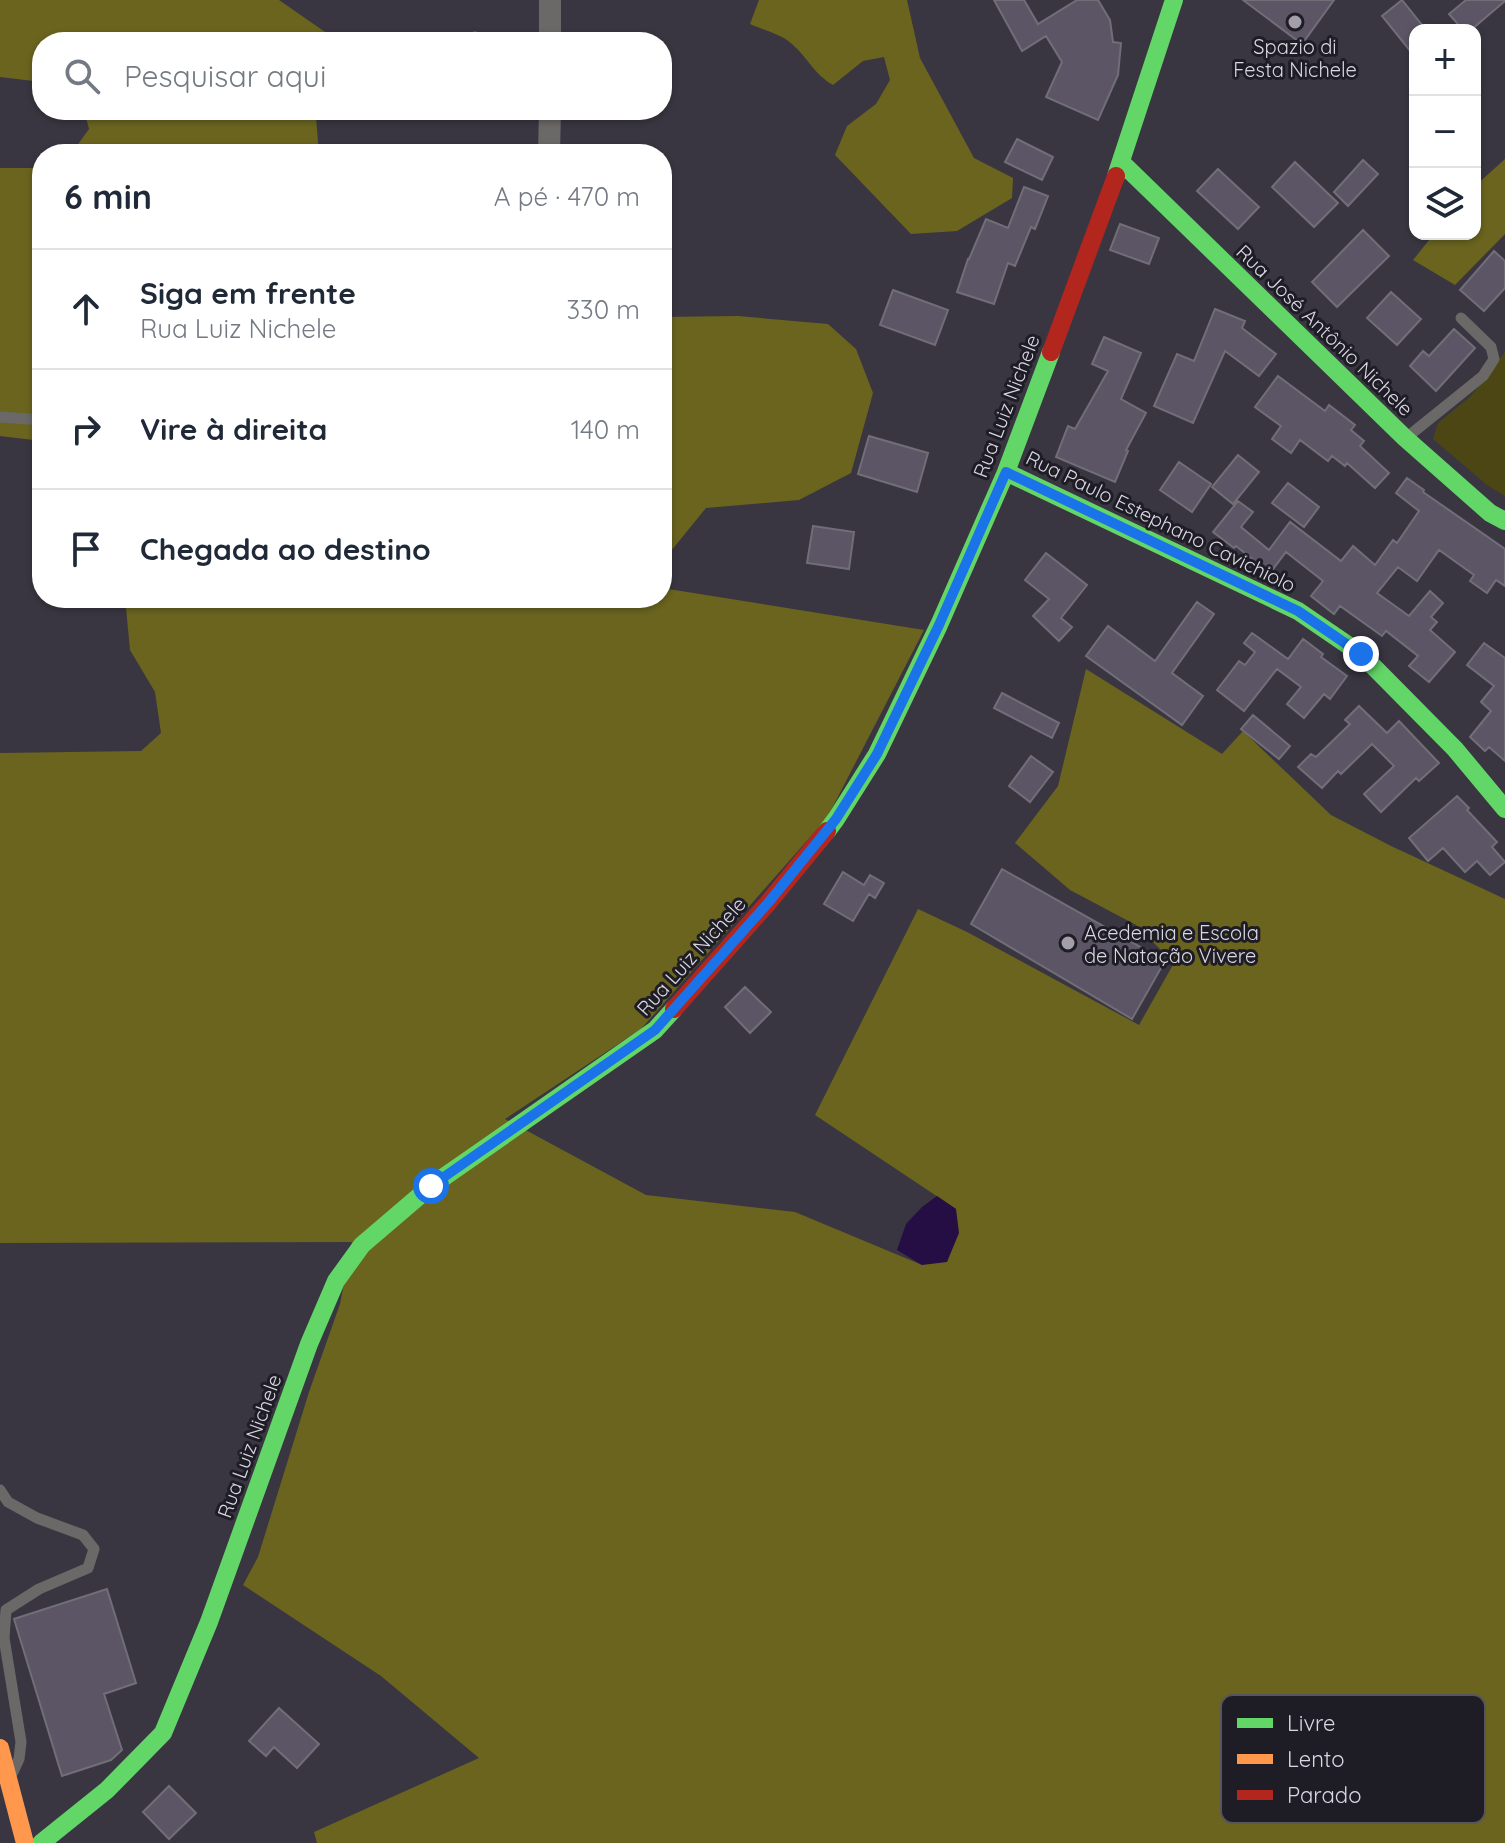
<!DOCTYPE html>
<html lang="pt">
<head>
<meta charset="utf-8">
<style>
	:root { --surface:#fff; --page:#f2f2f3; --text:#1f2937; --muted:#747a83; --line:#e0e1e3 }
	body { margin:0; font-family:Quicksand,sans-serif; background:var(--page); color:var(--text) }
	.controls { position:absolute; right:24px; top:24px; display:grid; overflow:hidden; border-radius:16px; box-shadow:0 2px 6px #0004 }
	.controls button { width:72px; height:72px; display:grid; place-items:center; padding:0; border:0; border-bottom:2px solid var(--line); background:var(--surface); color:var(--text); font:40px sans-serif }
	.stop { position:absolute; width:24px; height:24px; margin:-18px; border:6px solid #1a73e8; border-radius:50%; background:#fff }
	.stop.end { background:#1a73e8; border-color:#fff; box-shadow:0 2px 8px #0008 }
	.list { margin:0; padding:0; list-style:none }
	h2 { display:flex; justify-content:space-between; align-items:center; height:104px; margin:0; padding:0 32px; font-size:34px }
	h2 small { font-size:26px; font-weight:400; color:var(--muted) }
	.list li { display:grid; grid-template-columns:52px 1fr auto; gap:24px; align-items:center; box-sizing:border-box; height:120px; padding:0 32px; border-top:2px solid var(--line) }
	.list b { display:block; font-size:30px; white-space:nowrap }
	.list p { margin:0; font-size:26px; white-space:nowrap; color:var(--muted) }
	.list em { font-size:26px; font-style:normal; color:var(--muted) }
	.icon { flex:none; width:44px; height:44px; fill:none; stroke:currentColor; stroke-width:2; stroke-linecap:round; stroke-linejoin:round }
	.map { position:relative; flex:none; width:1505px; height:1843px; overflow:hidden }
	.search { position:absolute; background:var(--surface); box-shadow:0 2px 6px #0004; left:32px; top:32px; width:640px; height:88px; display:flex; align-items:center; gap:20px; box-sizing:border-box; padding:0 28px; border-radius:32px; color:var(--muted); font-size:30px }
	.panel { position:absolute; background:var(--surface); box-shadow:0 2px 6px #0004; left:32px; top:144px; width:640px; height:464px; border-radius:32px }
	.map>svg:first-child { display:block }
</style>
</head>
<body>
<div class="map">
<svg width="1505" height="1843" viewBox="0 0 1505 1843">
	<rect width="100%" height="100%" fill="#393641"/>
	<!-- green -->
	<path fill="#4c4614" d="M1505 352V496L1487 485 1433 439 1438 423 1471 396Z"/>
	<!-- forest -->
	<path fill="#6a641f" d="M0 0H279L328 34 348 42H42V82L0 77Z
		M759 0H907L920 58 974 158 1013 178 1012 198 957 231 911 234 835 155 847 126 876 104 890 80 884 57 863 61 833 85C814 74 808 58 792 44 781 34 763 30 750 24Z
		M476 31 489 42H429Z
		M84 110H369L316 117 319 154H71L89 129Z
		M1505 159V234L1455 285 1413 260 1434 234H1475V186Z
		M0 168H42V441L0 436Z
		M738 316 828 324 856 349 873 393 851 473 799 500 706 508 662 562V317Z
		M662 588 924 630 827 818 641 1029 505 1119 646 1195 795 1212 922 1265 956 1209 815 1115 918 909 967 932 1139 1025 1174 963 1136 925 1070 890 1015 843 1058 786 1086 669 1222 754 1243 731 1331 815 1391 846 1505 899V1843H317L314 1832 479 1758 381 1676 243 1585 258 1557 309 1392 340 1304 352 1242 0 1243V753L141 751 161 733 155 692 130 650 126 608 137 598H662Z"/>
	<!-- water -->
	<path fill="#250e43" d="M937 1196 956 1209 959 1233 947 1262 922 1265 897 1250 906 1224 922 1207Z"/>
	<!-- building -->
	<path fill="#5b5566" stroke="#716e77" stroke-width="2" d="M994 0H1024L1038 24 1077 0H1098L1110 20 1113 42 1121 43 1118 75 1098 120 1046 97 1062 62 1046 36 1022 51Z
		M1243 0H1334L1302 44Z
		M1402 0 1426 30H1415V57L1382 16Z
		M1466 0H1505V1L1471 30H1463L1449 14Z
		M1017 139 1053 157 1042 180 1005 162Z
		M1363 160 1378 174 1348 206 1334 192Z
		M1295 162 1338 203 1314 227 1272 187Z
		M1218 169 1259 207 1238 229 1197 191Z
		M1024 187 1048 196 1035 229 1031 227 1015 266 1008 263 994 304 957 292 968 259H969L986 219 1008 228Z
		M1120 224 1159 238 1149 264 1110 250Z
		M1363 230 1389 256 1337 307 1312 282Z
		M1494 251 1505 261V288L1484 311 1460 290Z
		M893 290 948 310 935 345 880 325Z
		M1391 292 1421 319 1397 345 1367 318Z
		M1215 309 1245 321 1242 328 1276 354 1259 376 1225 351 1193 423 1154 406 1177 354 1194 361Z
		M1454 329 1475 348 1436 391 1410 366 1423 351 1429 356Z
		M1104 337 1141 353 1121 399 1146 413 1126 450 1128 451 1115 482 1056 457 1068 426 1075 429 1108 371 1092 364Z
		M1278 376 1325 411 1329 405 1355 425 1351 430 1364 441 1360 446 1389 473 1375 488 1347 463 1345 466 1332 456 1328 461 1300 440 1291 453 1272 439 1281 426 1255 407Z
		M869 436 928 453 917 492 858 474Z
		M1238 455 1259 472 1233 504 1212 487Z
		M1179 462 1211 484 1192 512 1160 490Z
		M1407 478 1424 490 1423 492 1505 549V586L1496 580 1487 593 1470 581 1474 575 1439 550 1417 581 1398 567 1377 593 1409 616 1430 591 1443 603 1431 617 1437 622 1430 630 1455 652 1429 682 1409 666 1418 656 1386 631 1382 636 1340 606 1334 614 1311 596 1323 581 1286 552 1270 573 1236 546 1234 548 1213 532 1238 501 1253 512 1241 527 1269 550 1290 522 1341 561 1353 546 1375 565 1393 540 1397 543 1419 511 1396 493Z
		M1288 483 1319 507 1304 527 1272 503Z
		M813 526 854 532 849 569 807 563Z
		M1046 553 1087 585 1061 618 1072 627 1059 641 1033 616 1049 599 1025 580Z
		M1197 602 1214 614 1172 673 1203 696 1182 725 1086 656 1108 626 1155 661Z
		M1252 633 1288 659 1303 639 1323 654 1321 657 1347 676 1330 699 1324 694 1304 718 1287 704 1301 687 1277 669 1244 711 1217 690 1239 661 1245 665 1255 652 1244 643Z
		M1484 643 1505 658V761L1489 747 1485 751 1470 737 1491 711 1481 702 1494 686 1467 665Z
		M1002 693 1059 723 1052 738 994 708Z
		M1359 706 1387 733 1399 721 1439 763 1419 781 1416 778 1381 812 1364 794 1394 766 1372 744 1341 774 1338 771 1322 788 1298 767 1311 754 1316 757 1350 724 1345 720Z
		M1253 715 1290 746 1279 759 1241 729Z
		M1031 756 1053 772 1030 802 1009 786Z
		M1457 796 1469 808 1467 810 1497 842 1492 847 1505 862 1490 875 1477 861 1465 872 1443 848 1428 861 1409 838Z
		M1002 869 1165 961 1132 1019 971 924Z
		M843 872 864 885 870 875 884 883 875 898 869 894 853 921 824 904Z
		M745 987 771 1012 750 1033 725 1007Z
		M107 1589 136 1683 104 1694 122 1750 111 1760 62 1776 14 1619Z
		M279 1708 319 1744 297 1768 274 1747 266 1756 249 1741Z
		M169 1786 196 1813 169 1839 143 1812Z"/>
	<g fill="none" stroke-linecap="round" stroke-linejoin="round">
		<!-- lane -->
		<path stroke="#6a6968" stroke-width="11" d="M0 417 42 420
			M1406 438 1483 376 1494 359 1491 347 1461 318
			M0 1490 8 1502 37 1518 83 1535 94 1549 88 1568 39 1589 6 1610 4 1638 21 1742 19 1759 13 1772"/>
		<!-- street -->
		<path stroke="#6a6968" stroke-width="22" d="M550 42V0
			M549 154 550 110"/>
		<!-- fast -->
		<path stroke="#63d668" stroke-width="18" d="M1121 162 1405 438 1490 513 1505 521
			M1116 176 1174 0
			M1006 472 1298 611 1361 654 1455 749 1505 809
			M827 831 836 819 877 754 939 625 1006 472 1051 352
			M41 1843 107 1790 163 1733 209 1622 309 1344 336 1281 362 1245 431 1186 655 1030 674 1009"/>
		<!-- slow -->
		<path stroke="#ff974d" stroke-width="18" d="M0 1748 25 1843"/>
		<!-- jam -->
		<path stroke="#b3261e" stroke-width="18" d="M1051 352 1116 176
			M674 1009 768 903 827 831"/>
	</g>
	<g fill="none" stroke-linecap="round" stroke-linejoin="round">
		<!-- route -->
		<path stroke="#1a73e8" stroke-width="10" d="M431 1186 655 1030 768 903 836 819 877 754 939 625 1006 472 1298 611 1361 654"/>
	</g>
	<!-- markers -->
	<g fill="#a29faa" stroke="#1e1c24" stroke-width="3">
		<circle cx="1295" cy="22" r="8"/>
		<circle cx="1068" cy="943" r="8"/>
	</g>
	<g text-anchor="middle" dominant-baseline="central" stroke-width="6" stroke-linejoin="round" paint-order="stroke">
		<!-- poi labels -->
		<g font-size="20" fill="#dad7e3" stroke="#1e1c24">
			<text x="1295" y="46">Spazio di<tspan x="1295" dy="23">Festa Nichele</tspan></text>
			<text x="1084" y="932" text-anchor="start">Acedemia e Escola<tspan x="1084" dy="23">de Natação Vivere</tspan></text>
		</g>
		<!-- street labels -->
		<g font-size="20" fill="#dad7e3" stroke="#1e1c24">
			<text transform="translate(1325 330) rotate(44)">Rua José Antônio Nichele</text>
			<text transform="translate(1006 406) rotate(-69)">Rua Luiz Nichele</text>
			<text transform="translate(1161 521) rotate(26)">Rua Paulo Estephano Cavichiolo</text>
			<text transform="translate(691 956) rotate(-48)">Rua Luiz Nichele</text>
			<text transform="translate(249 1446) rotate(-70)">Rua Luiz Nichele</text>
		</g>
	</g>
	<!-- legend -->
	<rect x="1221" y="1695" width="264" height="128" rx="12" fill="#1e1c24" stroke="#56545d" stroke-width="2"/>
	<rect x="1237" y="1718" width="36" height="10" fill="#63d668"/>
	<rect x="1237" y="1754" width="36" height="10" fill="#ff974d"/>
	<rect x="1237" y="1790" width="36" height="10" fill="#b3261e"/>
	<g font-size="22" fill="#dad7e3">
		<text x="1287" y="1731">Livre</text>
		<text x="1287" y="1767">Lento</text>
		<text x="1287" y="1803">Parado</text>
	</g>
</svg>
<div class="controls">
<button>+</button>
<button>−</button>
<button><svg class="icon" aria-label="layers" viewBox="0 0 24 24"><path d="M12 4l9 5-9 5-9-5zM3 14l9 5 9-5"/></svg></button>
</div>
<div class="stop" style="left:431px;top:1186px"></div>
<div class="stop end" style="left:1361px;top:654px"></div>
<div class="search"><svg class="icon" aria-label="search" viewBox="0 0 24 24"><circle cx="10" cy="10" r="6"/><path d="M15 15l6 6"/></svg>Pesquisar aqui</div>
<section class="panel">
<h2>6 min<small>A pé · 470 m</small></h2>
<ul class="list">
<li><svg class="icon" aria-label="ahead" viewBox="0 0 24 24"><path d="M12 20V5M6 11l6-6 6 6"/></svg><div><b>Siga em frente</b><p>Rua Luiz Nichele</p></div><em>330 m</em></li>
<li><svg class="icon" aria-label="right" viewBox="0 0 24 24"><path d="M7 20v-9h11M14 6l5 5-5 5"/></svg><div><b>Vire à direita</b></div><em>140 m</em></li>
<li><svg class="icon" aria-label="arrive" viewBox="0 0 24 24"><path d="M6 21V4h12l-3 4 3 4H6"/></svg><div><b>Chegada ao destino</b></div></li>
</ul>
</section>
</div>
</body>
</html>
